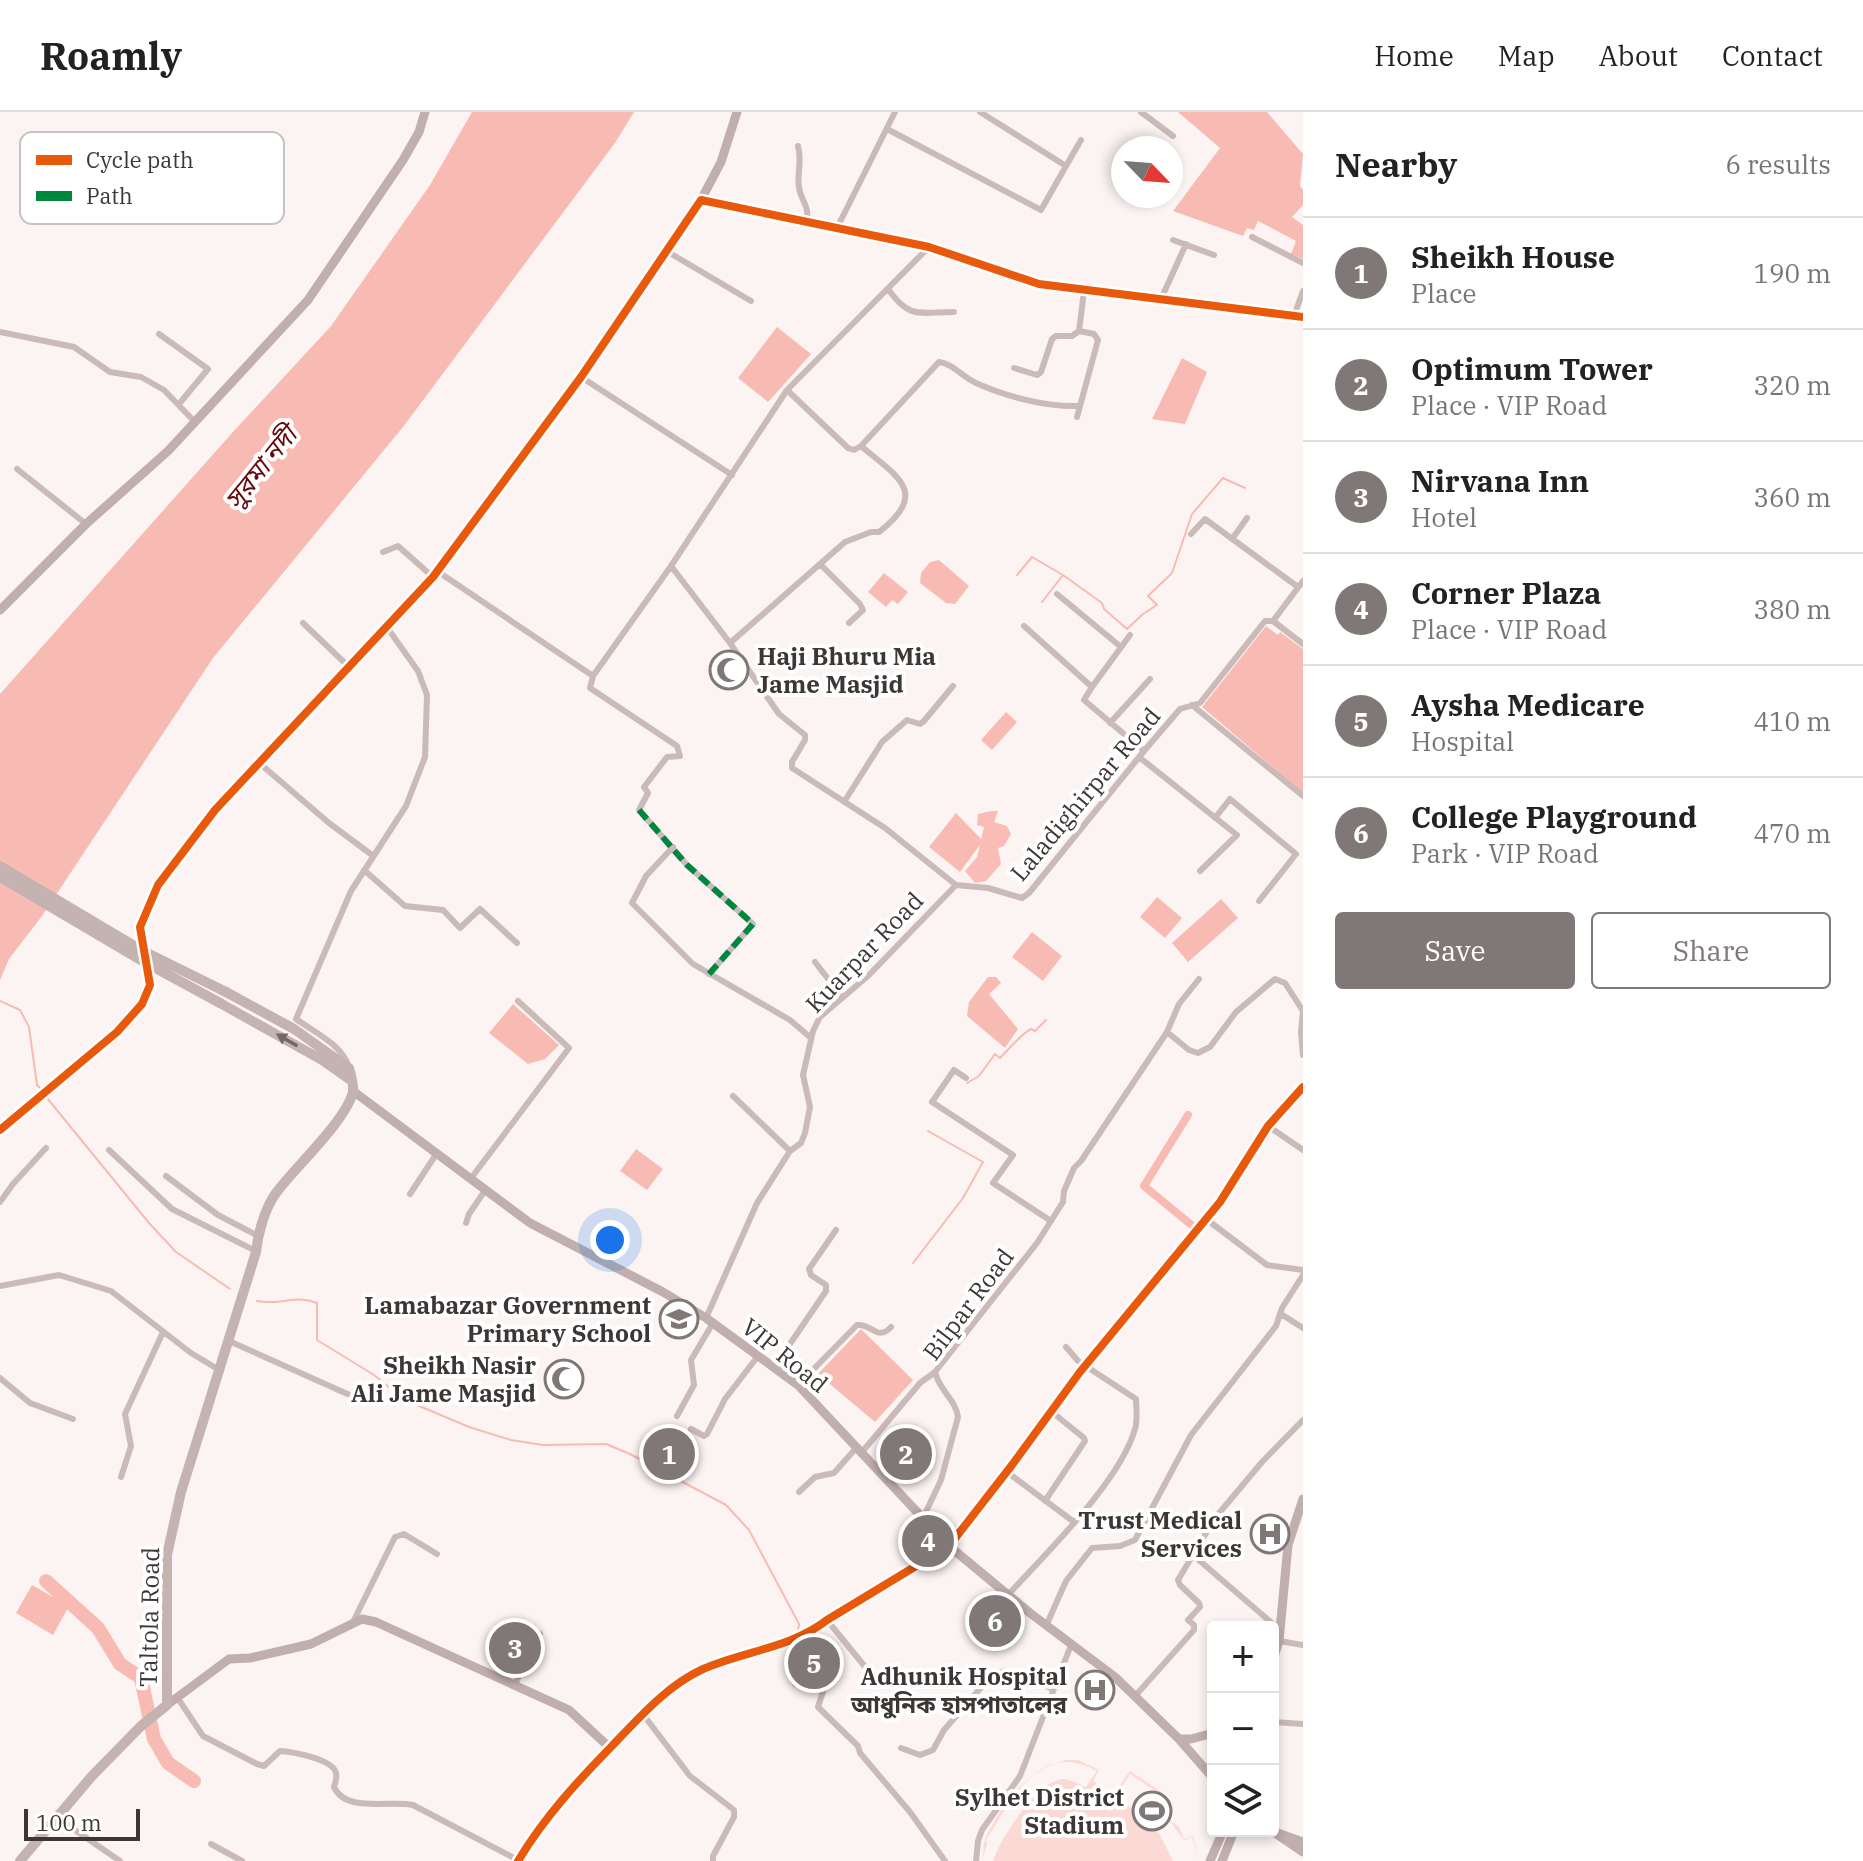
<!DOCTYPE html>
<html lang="en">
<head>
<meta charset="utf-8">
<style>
	:root { --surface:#fff; --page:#f2f2f2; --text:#222; --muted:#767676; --line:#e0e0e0; --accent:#7f7877 }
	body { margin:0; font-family:"IBM Plex Serif","Noto Sans Bengali",serif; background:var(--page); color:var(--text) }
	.controls { position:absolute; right:24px; bottom:24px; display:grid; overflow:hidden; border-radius:8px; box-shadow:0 4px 12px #0003 }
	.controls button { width:72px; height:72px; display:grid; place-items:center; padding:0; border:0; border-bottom:2px solid var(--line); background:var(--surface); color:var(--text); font:40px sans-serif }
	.compass { position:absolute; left:1111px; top:24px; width:72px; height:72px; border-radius:50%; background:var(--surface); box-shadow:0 4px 12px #0003; rotate:115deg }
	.scale { position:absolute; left:24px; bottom:20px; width:116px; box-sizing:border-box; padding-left:8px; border:4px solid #3c3635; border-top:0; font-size:22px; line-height:28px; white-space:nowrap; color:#3c3635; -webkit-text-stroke:6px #fff; paint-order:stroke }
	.you { position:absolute; left:610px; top:1128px; width:28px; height:28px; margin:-20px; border:6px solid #fff; border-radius:50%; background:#1a73e8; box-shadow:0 0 0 12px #1a73e833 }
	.badge { display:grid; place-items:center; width:52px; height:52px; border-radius:50%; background:var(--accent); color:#fff; font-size:26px; font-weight:700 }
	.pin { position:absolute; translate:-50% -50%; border:4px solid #fff; box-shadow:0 2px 8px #0006 }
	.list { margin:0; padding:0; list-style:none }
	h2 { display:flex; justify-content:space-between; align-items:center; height:104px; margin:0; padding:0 32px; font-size:34px }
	h2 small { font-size:26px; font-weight:400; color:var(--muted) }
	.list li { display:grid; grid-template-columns:52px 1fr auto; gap:24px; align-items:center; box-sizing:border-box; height:112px; padding:0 32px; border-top:2px solid var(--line) }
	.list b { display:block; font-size:30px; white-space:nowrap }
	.list p { margin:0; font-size:26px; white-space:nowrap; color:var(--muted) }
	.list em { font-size:26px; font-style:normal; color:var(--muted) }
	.actions { display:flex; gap:16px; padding:24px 32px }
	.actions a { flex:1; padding:18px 0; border:2px solid var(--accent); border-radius:8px; text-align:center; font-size:28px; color:var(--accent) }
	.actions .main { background:var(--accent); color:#fff }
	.icon { flex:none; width:44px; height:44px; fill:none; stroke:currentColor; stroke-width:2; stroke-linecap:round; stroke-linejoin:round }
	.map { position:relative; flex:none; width:1303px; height:1749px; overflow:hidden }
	header { display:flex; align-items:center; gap:48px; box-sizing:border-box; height:112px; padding:0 40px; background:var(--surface); border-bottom:2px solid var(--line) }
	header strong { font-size:38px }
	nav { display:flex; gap:44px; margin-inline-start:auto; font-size:28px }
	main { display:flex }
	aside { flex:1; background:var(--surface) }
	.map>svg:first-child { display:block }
</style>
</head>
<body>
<header>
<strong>Roamly</strong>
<nav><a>Home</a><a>Map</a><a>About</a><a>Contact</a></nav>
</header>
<main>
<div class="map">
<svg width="1303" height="1749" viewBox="0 0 1303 1749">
	<rect width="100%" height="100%" fill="#fcf4f2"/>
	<!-- green -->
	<path fill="#fbdad5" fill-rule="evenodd" d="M986 1484 1022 1509 1003 1535 968 1510Z
		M1066 1648H1078L1099 1658 1093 1669 1113 1683 1130 1659 1163 1681 1153 1696 1179 1715 1184 1727 1193 1724 1199 1749 1192 1725 1184 1728 1169 1708 1155 1699 1146 1713 1159 1721 1173 1749H993C1000 1726 1037 1670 1062 1667 1071 1667 1079 1672 1086 1675L1097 1659C1039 1627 1013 1687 986 1728L987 1732 982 1749C984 1741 983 1731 986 1725 1003 1690 1028 1657 1066 1648ZM1130 1662 1160 1682 1146 1705 1115 1686Z"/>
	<!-- forest -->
	<path fill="#f9bcb7" d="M991 699H998L994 710 1007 714 1011 722 1004 734 998 736 1001 752 986 769 975 771 965 759 977 745 984 715 977 713 978 702Z"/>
	<!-- water -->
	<path fill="#f8bbb4" d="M472 0H634L615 31 403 315 213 546 42 804 9 847 0 868V582L232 321 331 214 430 73Z
		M1178 0H1267L1303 42 1300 74 1303 78V93L1292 105 1303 113V147L1291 142 1296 129 1258 109 1254 118 1247 116 1243 124 1173 99 1220 36Z
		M777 215 811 242 768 290 738 266Z
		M1182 246 1207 260 1185 312 1152 307Z
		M939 448 969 474 955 492 946 491 920 471 921 461 930 450Z
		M884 461 908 480 898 492 892 488 886 495 868 480Z
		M1266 514 1278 523 1280 520 1303 537V681L1202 595Z
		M1006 600 1017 610 992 638 981 628Z
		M956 701 983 729 960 760 929 735Z
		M1157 785 1182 806 1165 826 1140 805Z
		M1221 787 1238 806 1188 850 1172 831Z
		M1032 820 1062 844 1043 869 1012 845Z
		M988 865H996L1001 871 989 882 1018 917 1005 936 967 904 969 890Z
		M513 892 559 933 545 947 528 952 489 921Z
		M636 1037 663 1057 647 1078 620 1059Z
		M861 1217 913 1268 875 1310 818 1262Z
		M32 1473 69 1494 53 1523 16 1501Z"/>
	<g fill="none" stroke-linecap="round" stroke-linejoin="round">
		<!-- stream -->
		<path stroke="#f8bbb4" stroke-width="2" d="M1017 463 1032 445 1063 463 1042 490
			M1063 463 1102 491 1104 497 1127 517 1143 502 1157 493 1148 484 1172 461 1192 402 1223 366 1245 376
			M0 889 20 898 29 915 37 973 41 977
			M967 971 979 964 995 942 1000 946C1009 937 1021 922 1031 917L1035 919 1046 908
			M47 986 149 1111 176 1140 230 1177
			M913 1151 963 1086 983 1050 928 1019
			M257 1189C279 1194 295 1182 317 1191V1228L374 1263 405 1288 469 1315 511 1328 543 1333 606 1332 630 1342 726 1393 749 1418 799 1512 798 1519
			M794 1574 787 1557 795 1529"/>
		<!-- canal -->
		<path stroke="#f8bbb4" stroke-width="8" d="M1188 1003 1144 1074 1194 1115"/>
		<!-- river -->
		<path stroke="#f8bbb4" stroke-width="14" d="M46 1469 98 1516 120 1552 141 1566 154 1627 168 1651 194 1669"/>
		<!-- street -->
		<path stroke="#cabab8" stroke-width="6" d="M980 0 1066 54 1081 28
			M1141 0 1173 24
			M887 17 1041 98 1066 54
			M798 34C803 51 795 66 800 80 804 93 810 96 806 111
			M837 116 895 0
			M1252 125 1303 151
			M1173 128 1214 143
			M668 140 751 189
			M888 177C910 208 919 200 954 200
			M1161 187 1186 132
			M1294 204 1303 179
			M0 220 74 235 110 260 141 265 164 278 194 309
			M159 222 208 257 179 292
			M1014 256 1037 263 1041 260 1052 227 1056 224H1072L1079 219 1084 179
			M581 265 732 363
			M787 278 848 336 854 338 861 334 939 250C954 252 962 265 976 271 1007 285 1046 295 1079 294
			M1077 305 1098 228 1094 222 1079 219
			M17 357 86 412
			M1191 422 1205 407 1298 475
			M1232 427 1247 406
			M383 440 398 434 433 465
			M820 452 860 492 863 498 849 511
			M671 454 730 531 779 602 805 623V628L792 650V656L885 716 956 773
			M437 459 593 564
			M1057 482 1121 535
			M1273 509 1303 532
			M303 511 348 554
			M1024 514 1092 575 1084 588 1144 639
			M730 531 845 430 871 420H879C931 380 896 364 861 334
			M1092 575 1130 523
			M1192 593 1303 684
			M1110 611 1150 567
			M1139 645 1237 723 1200 759
			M258 650 329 711 372 743
			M844 690 882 630 907 608 920 612 924 609 953 574
			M1215 706 1230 687 1296 742 1259 789
			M673 735 646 764 632 791 693 852 790 908 811 926
			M364 758 405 794 443 798 460 816 480 797 517 831
			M956 773 988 776 1022 786 1029 781 1144 639 1180 597 1200 591 1265 509H1273L1303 469
			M815 850 842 885
			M709 862 753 812 687 753 639 698 648 681 644 675 667 645 680 644 677 634 590 576 593 564 671 454 787 278 929 135
			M1303 899 1301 920 1303 943
			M1167 920 1189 938 1198 941 1210 935 1236 900 1275 867 1285 871 1303 899
			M349 956C343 933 314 920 296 907L351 779 406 694 425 645 427 583 418 559 386 514
			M966 966 954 958 932 990 1013 1043 993 1071 1051 1109
			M733 984 790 1039
			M1268 1014 1303 1038
			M109 1038 172 1097 256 1139
			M166 1064 218 1103 258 1124
			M472 1065 569 936 518 889
			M410 1082 437 1041
			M0 1090 13 1072 46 1036
			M1206 1107 1267 1153 1303 1158
			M466 1111 469 1102 486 1077
			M0 1174 59 1163 111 1179 191 1241 221 1259
			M1281 1202 1303 1216
			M706 1206 757 1091 790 1039 801 1031 805 1021 810 995 803 963 813 919 820 905 869 863 956 773
			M229 1229 352 1284
			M775 1254 826 1179V1173L811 1163 809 1157 836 1118
			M0 1266 30 1291 73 1307
			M798 1273 857 1213C872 1211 877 1230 891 1215
			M677 1304 694 1273 691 1248 713 1211
			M691 1317 704 1324 707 1322 725 1287 758 1244
			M862 1340 920 1271 935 1260
			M1007 1360 1074 1410
			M121 1365 131 1334 125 1302 163 1220
			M799 1380 815 1365 834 1361 857 1335
			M1045 1389 1085 1329 1084 1326 1052 1300
			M923 1406 941 1368 958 1305C956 1288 939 1278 935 1260L1037 1131 1063 1090 1064 1079 1074 1056 1081 1049 1167 920 1179 892 1199 867
			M949 1434 1012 1353 1080 1260 1220 1090 1268 1014 1303 975
			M1193 1443 1280 1518
			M1008 1483C1045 1442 1120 1370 1135 1317 1138 1308 1136 1296 1136 1287L1078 1249 1066 1235
			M827 1508 879 1572
			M353 1510 395 1425 404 1422 437 1442
			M1046 1514 1066 1469 1092 1436 1120 1434 1135 1428 1191 1323 1276 1214 1282 1196 1303 1163
			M813 1519 836 1558 827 1567 818 1595 858 1634 860 1641 910 1700 945 1749
			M1279 1529 1303 1533
			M515 1572 540 1522
			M1136 1583 1194 1518V1513L1188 1508 1200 1495 1199 1491 1180 1473 1178 1468 1215 1406 1262 1350 1303 1308
			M177 1585 203 1624 257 1652 264 1654 280 1639C293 1640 333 1647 336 1661 337 1664 335 1672 334 1675 345 1701 390 1688 413 1693L518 1748
			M642 1601 690 1664 734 1698V1705L713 1744V1749
			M1273 1610 1303 1612
			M901 1636 920 1643 933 1638 944 1618 991 1564C1012 1551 1032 1567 1052 1577
			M56 1705 120 1749
			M211 1732 242 1749
			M518 1749C544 1707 575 1671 610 1636
			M976 1749 978 1729 982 1718 1020 1664 1071 1533"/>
		<!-- secondary -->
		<path stroke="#c0afac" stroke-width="9" d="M701 88 721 50 737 0
			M0 498 86 412 168 339 308 188 403 48 419 20 425 0
			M353 979 530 1111 663 1180 706 1206 798 1273 949 1434 1030 1501 1115 1565 1179 1627 1213 1666
			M0 1018 117 920 142 892 150 873 140 815 158 773 215 698 433 465 581 265 701 88 929 135 1039 172 1303 205
			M1273 1548 1279 1529 1288 1433 1303 1387
			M167 1593 229 1547 250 1546 311 1532 362 1507 376 1510 569 1598 610 1636C637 1607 664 1577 700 1559 741 1537 790 1537 827 1508L949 1434
			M1179 1627H1191L1213 1621
			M1272 1719 1303 1740
			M1275 1720 1303 1730
			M1210 1749 1223 1719
			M1222 1749 1234 1719"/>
		<!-- primary -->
		<path stroke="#c4b3b0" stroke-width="10" d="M220 891 322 948 352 969
			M20 1749 92 1664 141 1614 167 1593V1443L181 1380 256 1140C258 1121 265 1096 276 1081 295 1055 345 1010 353 980 354 973 351 963 349 956L294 917 226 880"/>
		<!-- primary-bridge -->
		<path stroke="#c4b3b0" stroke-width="10" d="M0 754 143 839 226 880
			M0 765 139 847 220 891"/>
		<!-- quiet -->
		<path stroke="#00873e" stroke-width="6" stroke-dasharray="12 6" stroke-linecap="butt" d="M639 698 687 753 753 812 709 862"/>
		<!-- cycleway casing -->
		<g stroke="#fff" stroke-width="13">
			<path id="cycleway" d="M0 1018 117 920 142 892 150 873 140 815 158 773 215 698 433 465 581 265 701 88 929 135 1039 172 1303 205
				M518 1749C544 1706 575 1672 610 1636 638 1607 666 1574 703 1557 744 1539 791 1536 827 1508L949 1434 1012 1353 1080 1260 1220 1090 1268 1014 1303 975"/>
		</g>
		<!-- cycleway -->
		<use href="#cycleway" stroke="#e8590c" stroke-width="8"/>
	</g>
	<!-- one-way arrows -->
	<defs><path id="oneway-solid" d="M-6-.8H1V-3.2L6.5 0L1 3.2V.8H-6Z" transform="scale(2)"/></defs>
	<use fill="#726866" href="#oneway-solid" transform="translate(287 928) rotate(-150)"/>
	<!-- icons -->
	<defs>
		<g id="mosque-ring" transform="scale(2)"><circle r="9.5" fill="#fff" stroke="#7f7877" stroke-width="1.5"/><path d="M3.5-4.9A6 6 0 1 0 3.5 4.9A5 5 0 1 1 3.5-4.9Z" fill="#7f7877"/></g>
		<g id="school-ring" transform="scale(2)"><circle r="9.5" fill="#fff" stroke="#7f7877" stroke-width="1.5"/><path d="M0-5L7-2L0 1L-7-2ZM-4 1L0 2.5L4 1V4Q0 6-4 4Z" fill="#7f7877"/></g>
		<g id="hospital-ring" transform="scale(2)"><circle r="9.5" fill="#fff" stroke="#7f7877" stroke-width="1.5"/><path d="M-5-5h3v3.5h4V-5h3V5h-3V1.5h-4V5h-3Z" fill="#7f7877"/></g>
		<g id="stadium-ring" transform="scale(2)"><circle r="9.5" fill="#fff" stroke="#7f7877" stroke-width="1.5"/><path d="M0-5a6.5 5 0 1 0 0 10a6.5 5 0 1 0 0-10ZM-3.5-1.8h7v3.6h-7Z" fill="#7f7877"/></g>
	</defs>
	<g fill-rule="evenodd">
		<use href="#mosque-ring" x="729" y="558"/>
		<use href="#school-ring" x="679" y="1207"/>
		<use href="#mosque-ring" x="564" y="1267"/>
		<use href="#hospital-ring" x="1270" y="1422"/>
		<use href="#hospital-ring" x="1095" y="1578"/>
		<use href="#stadium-ring" x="1152" y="1699"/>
	</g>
	<g text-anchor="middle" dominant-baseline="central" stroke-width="8" stroke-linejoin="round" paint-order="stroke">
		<!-- poi labels -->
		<g font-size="24" font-weight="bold" fill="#3c3635" stroke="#fff" text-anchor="end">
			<text x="757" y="544" text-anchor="start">Haji Bhuru Mia<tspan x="757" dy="28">Jame Masjid</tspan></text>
			<text x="651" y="1193">Lamabazar Government<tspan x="651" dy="28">Primary School</tspan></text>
			<text x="536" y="1253">Sheikh Nasir<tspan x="536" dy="28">Ali Jame Masjid</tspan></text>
			<text x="1242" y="1408">Trust Medical<tspan x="1242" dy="28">Services</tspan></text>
			<text x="1067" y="1564">Adhunik Hospital<tspan x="1067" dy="28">আধুনিক হাসপাতালের</tspan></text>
			<text x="1124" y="1685">Sylhet District<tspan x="1124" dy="28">Stadium</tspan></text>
		</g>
		<!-- street labels -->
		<g font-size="24" fill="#3c3635" stroke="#fff">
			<text transform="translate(1085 682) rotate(-50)">Laladighirpar Road</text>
			<text transform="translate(864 840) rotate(-46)">Kuarpar Road</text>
			<text transform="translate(968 1192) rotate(-53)">Bilpar Road</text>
			<text transform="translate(785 1243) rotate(39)">VIP Road</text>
			<text transform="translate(149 1505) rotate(-89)">Taltola Road</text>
		</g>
		<!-- water labels -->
		<g font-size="26" font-style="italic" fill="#66080d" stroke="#fff">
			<text transform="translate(260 355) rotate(-51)">সুরমা নদী</text>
		</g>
	</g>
	<!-- legend -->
	<rect x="20" y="20" width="264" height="92" rx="12" fill="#fff" stroke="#c4c3c2" stroke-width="2"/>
	<rect x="36" y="43" width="36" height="10" fill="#e8590c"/>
	<rect x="36" y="79" width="36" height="10" fill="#00873e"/>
	<g font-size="22" fill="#3c3635">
		<text x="86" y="56">Cycle path</text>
		<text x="86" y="92">Path</text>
	</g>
</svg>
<div class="controls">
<button>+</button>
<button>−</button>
<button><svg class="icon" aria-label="layers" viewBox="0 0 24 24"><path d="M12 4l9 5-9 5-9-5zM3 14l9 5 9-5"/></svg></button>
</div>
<svg class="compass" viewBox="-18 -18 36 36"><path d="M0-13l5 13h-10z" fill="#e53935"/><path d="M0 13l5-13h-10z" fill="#767676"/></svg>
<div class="scale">100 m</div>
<div class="you"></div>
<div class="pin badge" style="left:669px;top:1342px">1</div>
<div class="pin badge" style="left:906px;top:1342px">2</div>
<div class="pin badge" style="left:515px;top:1536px">3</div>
<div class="pin badge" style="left:928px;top:1429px">4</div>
<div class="pin badge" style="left:814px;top:1551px">5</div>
<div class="pin badge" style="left:995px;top:1509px">6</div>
</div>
<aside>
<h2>Nearby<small>6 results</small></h2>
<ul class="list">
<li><span class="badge">1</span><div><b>Sheikh House</b><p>Place</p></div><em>190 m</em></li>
<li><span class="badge">2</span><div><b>Optimum Tower</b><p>Place · VIP Road</p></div><em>320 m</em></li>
<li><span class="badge">3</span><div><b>Nirvana Inn</b><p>Hotel</p></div><em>360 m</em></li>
<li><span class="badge">4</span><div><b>Corner Plaza</b><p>Place · VIP Road</p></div><em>380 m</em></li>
<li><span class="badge">5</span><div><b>Aysha Medicare</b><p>Hospital</p></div><em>410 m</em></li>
<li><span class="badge">6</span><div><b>College Playground</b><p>Park · VIP Road</p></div><em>470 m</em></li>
</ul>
<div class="actions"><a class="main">Save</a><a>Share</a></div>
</aside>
</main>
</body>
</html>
